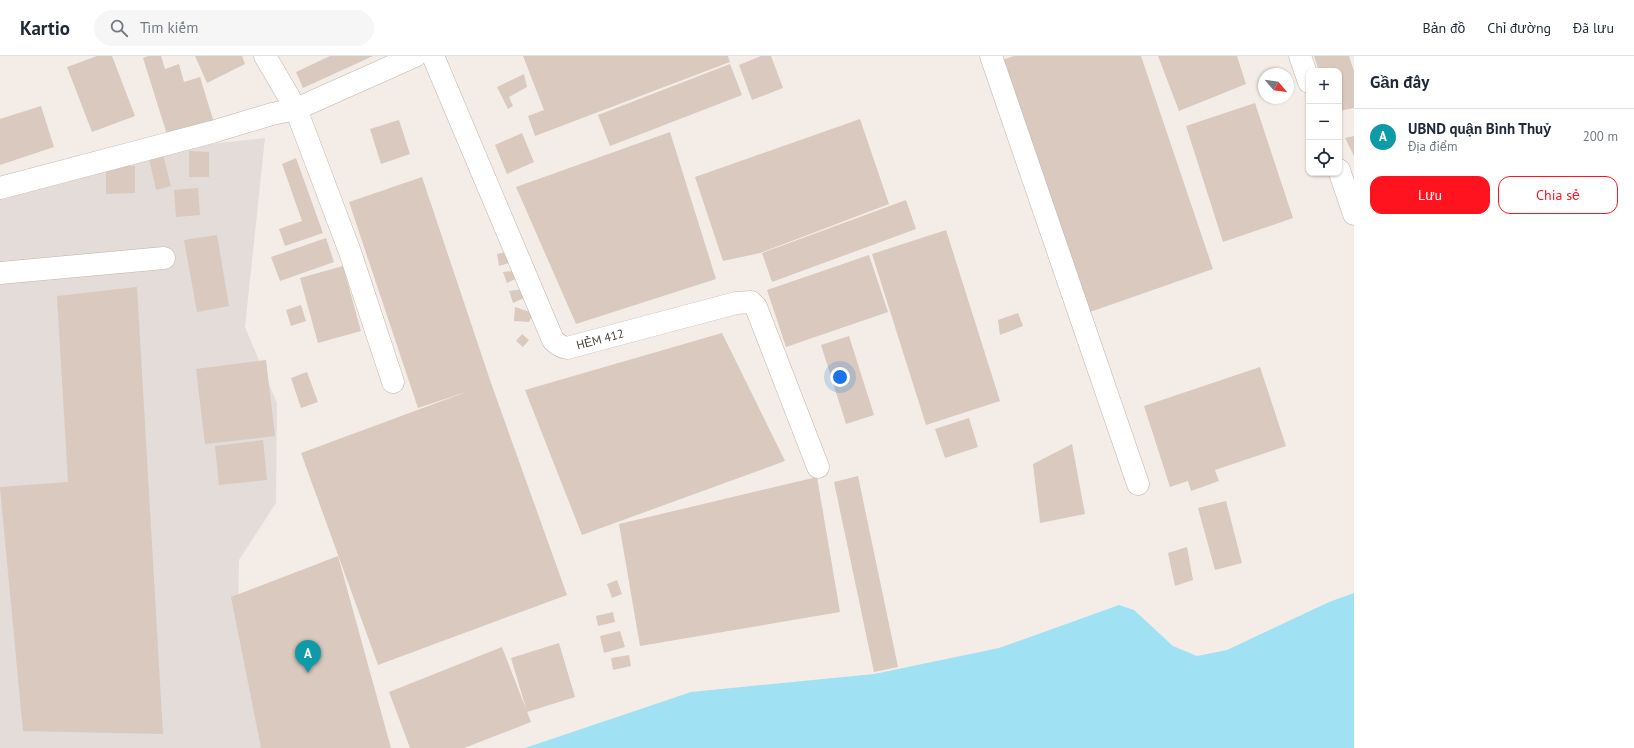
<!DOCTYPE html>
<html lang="vi">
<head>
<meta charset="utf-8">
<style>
	:root { --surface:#fff; --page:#f6f6f7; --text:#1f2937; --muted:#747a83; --line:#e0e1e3; --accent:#ff131e }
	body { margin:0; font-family:"PT Sans",sans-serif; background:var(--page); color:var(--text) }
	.controls { position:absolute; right:12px; top:12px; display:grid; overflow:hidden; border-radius:8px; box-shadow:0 1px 3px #0004 }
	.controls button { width:36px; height:36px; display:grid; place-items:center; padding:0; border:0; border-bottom:1px solid var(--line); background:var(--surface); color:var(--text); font:20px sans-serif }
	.compass { position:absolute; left:1258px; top:12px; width:36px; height:36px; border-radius:50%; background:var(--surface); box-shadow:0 1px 3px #0004; rotate:119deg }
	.you { position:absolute; left:840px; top:321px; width:14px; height:14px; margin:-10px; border:3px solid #fff; border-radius:50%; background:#1a73e8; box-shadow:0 0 0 6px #1a73e833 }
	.badge { display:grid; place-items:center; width:26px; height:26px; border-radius:50%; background:var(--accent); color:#fff; font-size:13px; font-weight:700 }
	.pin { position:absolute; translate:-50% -33px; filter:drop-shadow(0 1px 2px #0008) }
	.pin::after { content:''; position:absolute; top:21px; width:14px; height:12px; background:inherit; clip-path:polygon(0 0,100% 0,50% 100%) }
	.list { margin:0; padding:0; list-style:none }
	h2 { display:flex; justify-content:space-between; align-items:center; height:52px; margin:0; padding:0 16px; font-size:17px }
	h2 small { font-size:13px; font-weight:400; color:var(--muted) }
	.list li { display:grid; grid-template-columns:26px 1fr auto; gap:12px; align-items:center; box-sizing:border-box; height:56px; padding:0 16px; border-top:1px solid var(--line) }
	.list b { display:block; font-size:15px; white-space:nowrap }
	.list p { margin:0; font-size:13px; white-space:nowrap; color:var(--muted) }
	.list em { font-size:13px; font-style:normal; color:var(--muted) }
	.actions { display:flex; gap:8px; padding:12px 16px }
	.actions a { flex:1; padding:9px 0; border:1px solid var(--accent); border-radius:12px; text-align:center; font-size:14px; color:var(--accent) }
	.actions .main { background:var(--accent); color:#fff }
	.icon { flex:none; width:22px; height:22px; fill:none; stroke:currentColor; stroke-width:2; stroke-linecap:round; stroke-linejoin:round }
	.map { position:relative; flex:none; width:1354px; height:692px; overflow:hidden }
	header { display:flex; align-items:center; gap:24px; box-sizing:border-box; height:56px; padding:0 20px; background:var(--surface); border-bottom:1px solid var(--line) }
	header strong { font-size:19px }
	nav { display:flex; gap:22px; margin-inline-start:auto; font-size:14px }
	.search { width:280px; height:36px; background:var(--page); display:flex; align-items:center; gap:10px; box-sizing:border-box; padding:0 14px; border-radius:22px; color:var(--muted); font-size:15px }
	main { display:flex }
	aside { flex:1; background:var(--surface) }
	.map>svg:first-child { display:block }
</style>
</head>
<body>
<header>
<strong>Kartio</strong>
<div class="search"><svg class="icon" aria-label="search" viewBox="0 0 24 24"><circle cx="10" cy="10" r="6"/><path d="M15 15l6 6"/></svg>Tìm kiếm</div>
<nav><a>Bản đồ</a><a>Chỉ đường</a><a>Đã lưu</a></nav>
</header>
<main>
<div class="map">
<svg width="1354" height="692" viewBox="0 0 1354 692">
	<rect width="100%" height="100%" fill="#f4ede7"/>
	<!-- industrial -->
	<path fill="#e3dcd8" d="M265 82 245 271 277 347 276 447 239 504 238 572 277 692H0V140L101 100Z"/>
	<!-- water -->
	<path fill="#a0e2f3" d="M1354 537V692H525L691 636 874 618 999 592 1119 549 1134 554 1173 590 1197 600 1227 594 1329 546Z"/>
	<!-- building -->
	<path fill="#d9c9be" d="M97 0H112L135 60 92 76 67 11Z
		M148 0H161L165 13 179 8 184 26 200 21 215 70 169 85 143 2Z
		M195 0H242L245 8 207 27Z
		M330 0H373L303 32 296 16Z
		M523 0H728L730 6 535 80 528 60 544 54Z
		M761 0H771L783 32 752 44 739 9Z
		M1014 0H1141L1213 213 1087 257 1002 4Z
		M1158 0H1237L1246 28 1179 55Z
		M1314 0H1349L1354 15V52L1339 55V15H1319Z
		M730 8 742 39 610 90 598 59Z
		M524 18 527 31 509 41 513 50 508 53 497 31Z
		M1255 47 1293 162 1223 186 1186 70Z
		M41 50 54 91 0 109V63Z
		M860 63 889 148 760 197 723 205 695 121Z
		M399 64 410 98 381 108 370 73Z
		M670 76 716 223 576 268 516 131Z
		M522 77 534 106 507 118 495 89Z
		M1354 80V100L1345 82Z
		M189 95 209 96V121H189Z
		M163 99 171 130 156 134 149 102Z
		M296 102 323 177 285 190 279 173 302 165 282 108Z
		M106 110H135V137L106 138Z
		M422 121 491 327 567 539 378 609 301 397 469 335 418 352 349 146Z
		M198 132 200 159 176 161 174 134Z
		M906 144 916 173 772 226 762 197Z
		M946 174 1000 345 926 369 872 198Z
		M217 179 229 250 197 256 184 184Z
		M326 182 334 206 280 225 271 201Z
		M506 196 509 207 499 210 497 198Z
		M869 199 888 256 786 291 767 234Z
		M343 210 361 275 318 287 300 222Z
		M514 215 518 222 507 227 503 216Z
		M137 231 163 678 23 675 0 431 68 426 57 240Z
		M524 233V242L513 247 509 235Z
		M301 249 306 265 291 270 286 254Z
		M515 251 533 257 529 266 514 265Z
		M1018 257 1023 270 1000 279 998 264Z
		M722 277 785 405 582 479 525 334Z
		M522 278 529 284 523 291 516 285Z
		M849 280 874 359 846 368 821 289Z
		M266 304 275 380 205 388 196 313Z
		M1260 311 1286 390 1215 414 1219 425 1191 435 1188 425 1170 431 1144 350Z
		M307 316 318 346 301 352 291 322Z
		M969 362 978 391 945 402 935 373Z
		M263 384 267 424 219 429 215 390Z
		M1072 388 1085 458 1040 467 1033 408Z
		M858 420 898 611 874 616 834 426Z
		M817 421 840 556 640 590 619 468Z
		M1226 445 1242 507 1215 514 1198 452Z
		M1187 491 1193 524 1175 530 1168 497Z
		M338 500 391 692H261L231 541Z
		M617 524 622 538 612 542 607 528Z
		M613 556 615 566 598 570 596 560Z
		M620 575 625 591 604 597 600 580Z
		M559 587 575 641 527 656 511 602Z
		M502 591 531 666 464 692H410L389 636Z
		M629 599 631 610 613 614 611 602Z"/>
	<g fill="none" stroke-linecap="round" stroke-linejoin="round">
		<!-- minor casing -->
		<g stroke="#c0b3a9" stroke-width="23">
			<path id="minor" d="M433 0 553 284C557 288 561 291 567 292L736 247 751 246 756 251 818 411
				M991 0 1138 428
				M1300 0 1309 26
				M1339 114 1354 158
				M0 132 212 76 272 58 296 53 265 0
				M0 217 164 202
				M393 326 350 196 296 53 415 0"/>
		</g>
		<!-- minor -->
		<use href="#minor" stroke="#fff" stroke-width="22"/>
	</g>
	<g text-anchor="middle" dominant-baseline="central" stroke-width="3" stroke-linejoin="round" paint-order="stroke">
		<!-- street labels -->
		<g font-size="12" fill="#473d35" stroke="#fff">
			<text transform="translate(600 283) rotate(-15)">HẺM 412</text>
		</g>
	</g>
</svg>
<div class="controls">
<button>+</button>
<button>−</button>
<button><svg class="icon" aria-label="locate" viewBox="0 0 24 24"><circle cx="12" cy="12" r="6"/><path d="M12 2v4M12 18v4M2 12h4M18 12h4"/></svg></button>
</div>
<svg class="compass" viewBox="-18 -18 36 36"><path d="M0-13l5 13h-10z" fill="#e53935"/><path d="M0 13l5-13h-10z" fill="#747a83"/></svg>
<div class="you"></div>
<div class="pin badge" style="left:308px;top:617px;background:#0f9aa8">A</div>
</div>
<aside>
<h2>Gần đây<small></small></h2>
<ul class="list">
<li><span class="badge" style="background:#0f9aa8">A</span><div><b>UBND quận Bình Thuỷ</b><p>Địa điểm</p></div><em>200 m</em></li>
</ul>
<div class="actions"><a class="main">Lưu</a><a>Chia sẻ</a></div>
</aside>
</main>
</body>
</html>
